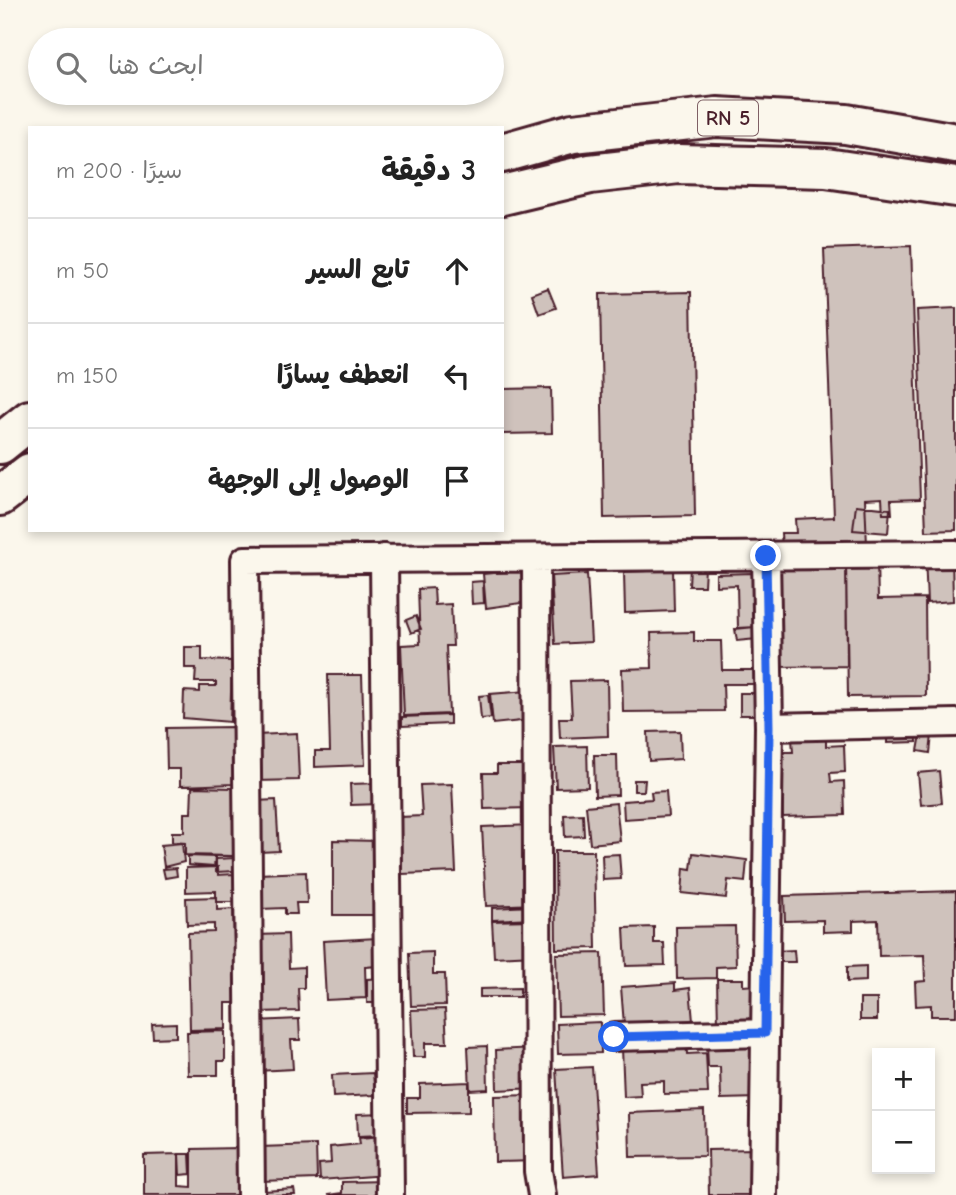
<!DOCTYPE html>
<html lang="ar">
<head>
<meta charset="utf-8">
<style>
	:root { --surface:#fff; --page:#f6f6f6; --text:#222; --muted:#767676; --line:#e0e0e0 }
	body { margin:0; font-family:"Comic Neue","Playpen Sans Arabic",sans-serif; background:var(--page); color:var(--text); direction:rtl }
	.controls { position:absolute; right:21px; bottom:21px; display:grid; overflow:hidden; border-radius:0px; box-shadow:0 4px 10px #0003 }
	.controls button { width:63px; height:63px; display:grid; place-items:center; padding:0; border:0; border-bottom:2px solid var(--line); background:var(--surface); color:var(--text); font:35px sans-serif }
	.stop { position:absolute; width:21px; height:21px; margin:-16px; border:5px solid #2563eb; border-radius:50%; background:#fff }
	.stop.end { background:#2563eb; border-color:#fff; box-shadow:0 2px 7px #0008 }
	.list { margin:0; padding:0; list-style:none }
	h2 { display:flex; justify-content:space-between; align-items:center; height:91px; margin:0; padding:0 28px; font-size:30px }
	h2 small { font-size:23px; font-weight:400; color:var(--muted) }
	.list li { display:grid; grid-template-columns:46px 1fr auto; gap:21px; align-items:center; box-sizing:border-box; height:105px; padding:0 28px; border-top:2px solid var(--line) }
	.list b { display:block; font-size:26px; white-space:nowrap }
	.list em { font-size:23px; font-style:normal; color:var(--muted) }
	.icon { flex:none; width:38px; height:38px; fill:none; stroke:currentColor; stroke-width:2; stroke-linecap:round; stroke-linejoin:round }
	.map { position:relative; flex:none; width:956px; height:1195px; overflow:hidden; direction:ltr }
	.search { position:absolute; background:var(--surface); box-shadow:0 4px 10px #0003; left:28px; top:28px; width:476px; height:77px; display:flex; align-items:center; gap:18px; box-sizing:border-box; padding:0 24px; border-radius:38px; color:var(--muted); font-size:26px }
	.panel { position:absolute; background:var(--surface); box-shadow:0 4px 10px #0003; left:28px; top:126px; width:476px; height:406px; border-radius:0px; direction:rtl }
	.map>svg:first-child { display:block }
</style>
</head>
<body>
<div class="map">
<svg width="956" height="1195" viewBox="0 0 956 1195">
	<rect width="100%" height="100%" fill="#fbf7ec"/>
	<filter id="ink" filterUnits="userSpaceOnUse"><feTurbulence type="fractalNoise" baseFrequency=".0143" numOctaves="2"/><feDisplacementMap in="SourceGraphic" scale="14" xChannelSelector="R" yChannelSelector="G"/><feConvolveMatrix kernelMatrix="1 2 1 2 8 2 1 2 1" color-interpolation-filters="sRGB"/></filter>
	<g filter="url(#ink)">
		<!-- building -->
		<path fill="#cfc2bc" stroke="#4a1f2b" stroke-width="2" d="M911 246 920 499 891 500 892 514H883L882 498 865 499 867 545 782 548 781 533H796L795 519 834 517 824 249Z
			M548 288 556 308 539 314 532 294Z
			M691 292 695 516 604 518 600 294Z
			M956 308V530L926 531 917 310Z
			M551 388 552 433 502 434V389Z
			M856 505 890 509 888 533 853 530Z
			M925 554H952L953 601 927 603Z
			M877 560 878 599 925 598 926 696 848 697 846 561Z
			M846 565 847 666 776 667 775 566Z
			M690 566 705 567 704 586H689Z
			M532 569 535 601 486 608 483 574Z
			M673 570 674 611 625 613 624 572Z
			M754 573 756 627 738 628 737 585 716 586V574Z
			M587 574 591 642 555 644 551 576Z
			M483 581 484 603 472 604 471 582Z
			M434 588 435 605 451 604 453 646H446L449 714 404 716 401 645 420 644 418 589Z
			M416 616 421 629 411 633 406 620Z
			M755 627 757 639 737 641 735 629Z
			M694 632V641H721L722 670H758V684H723L724 711 623 712 622 669 652 668 651 633Z
			M185 647H202V660L232 661 230 722 183 718 184 691 200 692V686H216V682H195L196 668H185Z
			M328 675H362L365 765 315 767V751H330Z
			M607 680 608 736 560 738 559 718H572L570 681Z
			M527 691 530 720 493 724 490 694Z
			M740 693H756L757 715H740Z
			M488 695 491 718 481 719 479 696Z
			M450 715V724L402 726V717Z
			M916 724 917 742 887 743V725Z
			M232 727 234 784 180 786V769H167L166 728Z
			M680 731 681 759 649 761 648 732Z
			M297 733 299 780 256 781 257 735Z
			M921 734 932 735 930 753 918 751Z
			M826 738V746L844 745 845 772 830 773 831 782 844 781 845 815 783 817 781 752H793L792 739Z
			M587 746 588 787 556 788 554 747Z
			M594 755H617L618 795 595 796Z
			M497 765H528L529 808 484 809 483 773H497Z
			M939 771 942 803 921 805 918 773Z
			M634 780H645L644 791H634Z
			M380 783 381 804 351 805 350 784Z
			M452 784 456 872 402 874 400 817 422 816 420 785Z
			M192 787 235 788 233 856 185 855V843L172 842V832H184V813H191Z
			M666 791 668 816 624 819 623 801 652 799 651 792Z
			M276 800 279 851 260 852 255 801Z
			M616 803 620 841 590 844 586 806Z
			M583 814 584 836 565 837 564 815Z
			M532 825 535 904 486 906 482 827Z
			M333 840 380 841V915H333Z
			M182 843 184 862 164 867 161 845Z
			M555 851H594L596 948 556 949Z
			M693 853 747 860 745 882 728 880 726 898 682 893 684 868 691 869Z
			M619 854 621 879 603 880 602 855Z
			M188 856 215 857 214 867 188 865Z
			M234 858 235 871 216 872V859Z
			M218 867V875L234 874V902H216V891L186 892V868Z
			M176 868 177 876 165 878 163 869Z
			M306 872 307 903H296L297 914H285V908L260 909 258 874Z
			M956 891V1016H931V1005L916 1006 915 982 925 981 924 955 879 956 878 920 853 921V931L823 932V920L785 921 784 896Z
			M217 897V910L233 909 236 1003H226V1029L190 1030 188 933 214 932V924L187 925 186 898Z
			M533 906V918L492 920V908Z
			M533 920 534 955 494 957 492 921Z
			M735 926 736 966 716 967V978L677 979 676 927Z
			M654 927V943H664L665 965 626 966 624 928Z
			M288 934 289 968 304 967V988H298L299 1011 257 1012 256 935Z
			M377 938 378 966 365 967 366 998 326 1000 323 941Z
			M794 950 795 962H778L777 951Z
			M433 952V974H445L446 1005 411 1006 409 953Z
			M602 953 604 1015 558 1016 556 954Z
			M866 966V981L847 982V967Z
			M382 978 383 1003H367V979Z
			M717 979H743V986L755 985 756 1025 718 1026Z
			M675 983V990L690 988 693 1021 624 1025 621 987Z
			M520 988V997H480V989Z
			M860 999H877V1020H860Z
			M445 1009 447 1043H425V1057H413L411 1010Z
			M299 1019 300 1040H291L293 1069 257 1071 255 1021Z
			M600 1022 601 1053 558 1054 557 1024Z
			M176 1023V1037L153 1038 152 1024Z
			M225 1031V1061H218V1075H188L187 1032Z
			M686 1040 687 1054 706 1053 708 1093 664 1094V1081L640 1082 641 1096 624 1097 622 1048Z
			M757 1044 759 1098 721 1099 720 1067H708L707 1045Z
			M487 1046 488 1089 470 1090 468 1047Z
			M535 1048 536 1088 497 1090 496 1050Z
			M592 1067 599 1174 563 1177 556 1069Z
			M373 1073 375 1095 333 1097 332 1075Z
			M469 1082V1112L407 1113V1098H420V1084Z
			M535 1095 536 1161 495 1162 494 1096Z
			M704 1110 705 1156 630 1157 629 1113Z
			M382 1113 383 1135 358 1136 357 1114Z
			M383 1136 386 1175 320 1180 319 1164 331 1163 330 1147 360 1144 359 1138Z
			M316 1145 317 1179 261 1181 260 1147Z
			M237 1148 238 1195H144V1155L179 1154V1186L192 1187V1149Z
			M755 1149 757 1195H709L708 1150Z
			M179 1154H190L191 1174 180 1175Z
			M385 1181V1195H328L342 1193V1182Z
			M294 1189 295 1195H264V1191Z"/>
		<g fill="none" stroke-linecap="round" stroke-linejoin="round">
			<!-- minor casing -->
			<g stroke="#4a1f2b" stroke-width="32">
				<path id="minor" d="M384 558 390 1195
					M536 558 538 1171 542 1195
					M769 727 956 723
					M614 1037 765 1033
					M251 1195 245 560 956 554
					M763 1195 769 727 766 556"/>
			</g>
			<!-- highway casing -->
			<g stroke="#4a1f2b" stroke-width="44">
				<path id="highway" d="M502 153 573 133 717 117 846 124 956 143
					M502 195 590 174 679 164 826 168 956 187
					M0 444 30 420
					M0 496 30 473"/>
			</g>
			<!-- minor -->
			<use href="#minor" stroke="#fbf7ec" stroke-width="26"/>
			<!-- highway -->
			<use href="#highway" stroke="#fbf7ec" stroke-width="38"/>
		</g>
	</g>
	<g fill="none" stroke-linecap="round" stroke-linejoin="round" filter="url(#ink)">
		<!-- route -->
		<path stroke="#2563eb" stroke-width="9" d="M614 1037 765 1033 769 727 766 556"/>
	</g>
	<g text-anchor="middle" dominant-baseline="central" stroke-width="5" stroke-linejoin="round" paint-order="stroke">
		<!-- shield labels -->
		<rect fill="#fbf7ec" stroke="#7f6065" stroke-width="2" x="698" y="100.5" width="60" height="35" rx="5"/>
		<g font-size="21" font-weight="bold" fill="#4a1f2b">
			<text x="728" y="118">RN 5</text>
		</g>
	</g>
</svg>
<div class="controls">
<button>+</button>
<button>−</button>
</div>
<div class="stop" style="left:614px;top:1037px"></div>
<div class="stop end" style="left:766px;top:556px"></div>
<div class="search"><svg class="icon" aria-label="search" viewBox="0 0 24 24"><circle cx="10" cy="10" r="6"/><path d="M15 15l6 6"/></svg>ابحث هنا</div>
<section class="panel">
<h2>3 دقيقة<small>سيرًا · 200 m</small></h2>
<ul class="list">
<li><svg class="icon" aria-label="ahead" viewBox="0 0 24 24"><path d="M12 20V5M6 11l6-6 6 6"/></svg><div><b>تابع السير</b></div><em>50 m</em></li>
<li><svg class="icon" aria-label="left" viewBox="0 0 24 24"><path d="M17 20v-9H6M10 6l-5 5 5 5"/></svg><div><b>انعطف يسارًا</b></div><em>150 m</em></li>
<li><svg class="icon" aria-label="arrive" viewBox="0 0 24 24"><path d="M6 21V4h12l-3 4 3 4H6"/></svg><div><b>الوصول إلى الوجهة</b></div></li>
</ul>
</section>
</div>
</body>
</html>
